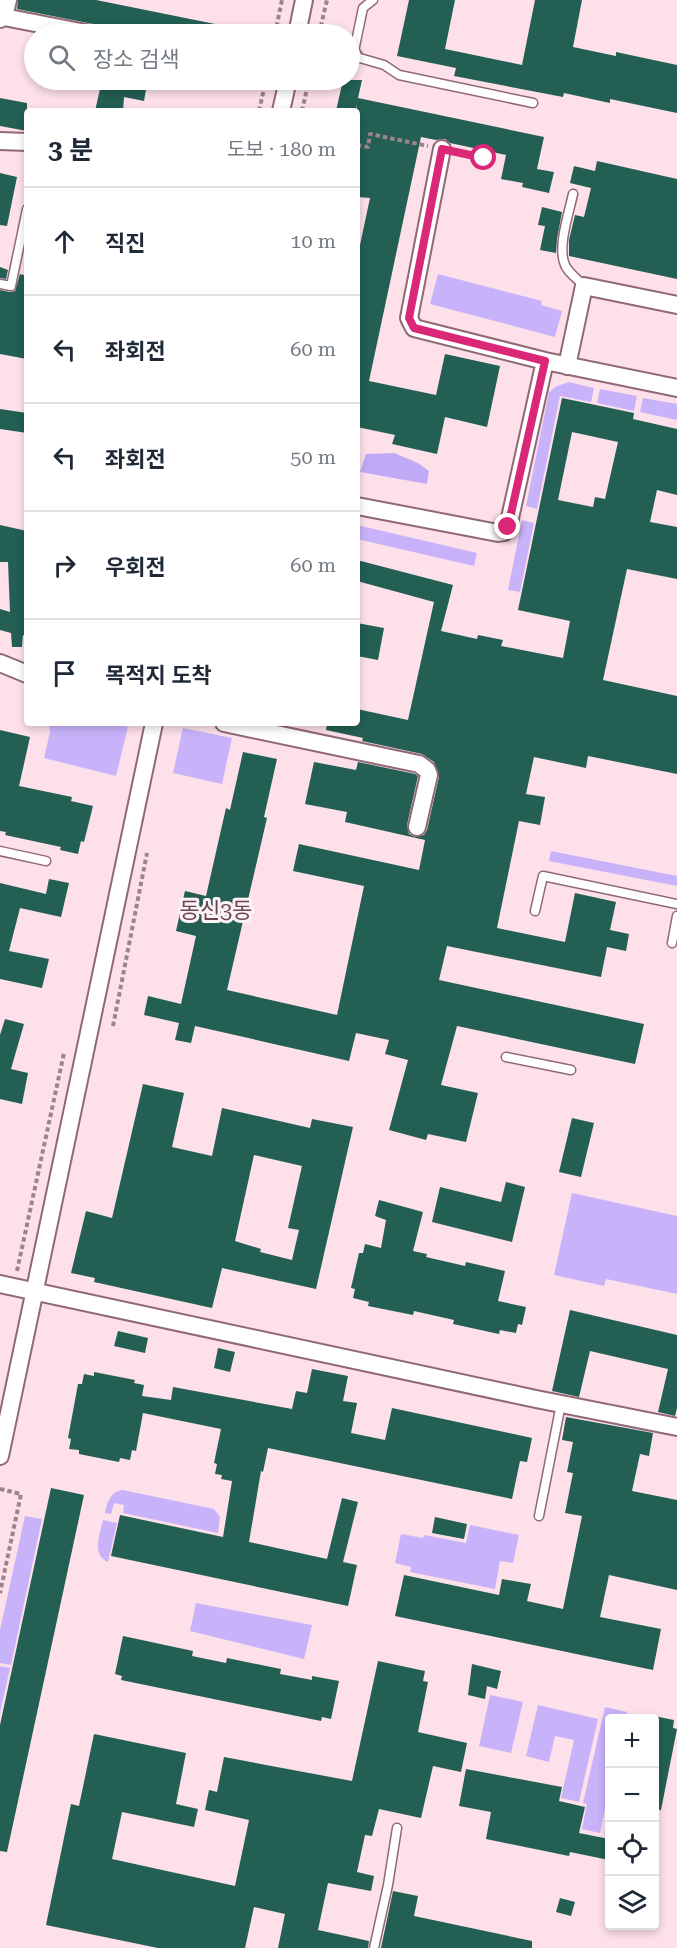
<!DOCTYPE html>
<html lang="ko">
<head>
<meta charset="utf-8">
<style>
	:root { --surface:#fff; --page:#f2f2f3; --text:#1f2937; --muted:#747a83; --line:#e0e1e3 }
	body { margin:0; font-family:"Roboto Serif","Noto Sans KR",serif; background:var(--page); color:var(--text) }
	.controls { position:absolute; right:18px; bottom:18px; display:grid; overflow:hidden; border-radius:6px; box-shadow:0 3px 9px #0003 }
	.controls button { width:54px; height:54px; display:grid; place-items:center; padding:0; border:0; border-bottom:2px solid var(--line); background:var(--surface); color:var(--text); font:30px sans-serif }
	.stop { position:absolute; width:18px; height:18px; margin:-14px; border:4px solid #db2777; border-radius:50%; background:#fff }
	.stop.end { background:#db2777; border-color:#fff; box-shadow:0 2px 6px #0008 }
	.list { margin:0; padding:0; list-style:none }
	h2 { display:flex; justify-content:space-between; align-items:center; height:78px; margin:0; padding:0 24px; font-size:26px }
	h2 small { font-size:20px; font-weight:400; color:var(--muted) }
	.list li { display:grid; grid-template-columns:39px 1fr auto; gap:18px; align-items:center; box-sizing:border-box; height:108px; padding:0 24px; border-top:2px solid var(--line) }
	.list b { display:block; font-size:22px; white-space:nowrap }
	.list em { font-size:20px; font-style:normal; color:var(--muted) }
	.icon { flex:none; width:33px; height:33px; fill:none; stroke:currentColor; stroke-width:2; stroke-linecap:round; stroke-linejoin:round }
	.map { position:relative; flex:none; width:677px; height:1948px; overflow:hidden }
	.search { position:absolute; background:var(--surface); box-shadow:0 3px 9px #0003; left:24px; top:24px; width:336px; height:66px; display:flex; align-items:center; gap:15px; box-sizing:border-box; padding:0 21px; border-radius:33px; color:var(--muted); font-size:22px }
	.panel { position:absolute; background:var(--surface); box-shadow:0 3px 9px #0003; left:24px; top:108px; width:336px; height:618px; border-radius:6px }
	.map>svg:first-child { display:block }
</style>
</head>
<body>
<div class="map">
<svg width="677" height="1948" viewBox="0 0 677 1948">
	<rect width="100%" height="100%" fill="#fde0e9"/>
	<!-- green -->
	<path fill="#c8b3fb" d="M438 274 542 301 541 305 562 311 555 337 430 304Z
		M569 382 594 388 591 402 560 396 537 509 526 506 549 392 557 386Z
		M600 389 637 396 634 411 597 403Z
		M643 398 677 404V420L640 412Z
		M522 520 534 523 520 592 508 590Z
		M357 525 477 553 474 566 357 539Z
		M49 723H116L128 727 116 776 44 758 50 732Z
		M183 728 232 738 222 784 173 773Z
		M551 851 677 876V886L549 861Z
		M572 1193 677 1216V1294L606 1279 604 1286 554 1275Z
		M123 1490 214 1509 220 1517 218 1533 123 1513 124 1505 114 1503 111 1514 105 1513C107 1502 111 1491 123 1490Z
		M25 1516 42 1519 11 1665 0 1663V1630Z
		M103 1520 117 1523 108 1562C91 1555 100 1534 103 1520Z
		M470 1525 519 1535 513 1563 500 1561 495 1589 410 1572 411 1567 395 1563 401 1534 423 1538 424 1535 466 1543Z
		M196 1603 312 1625 304 1659 190 1631Z
		M0 1666 10 1668 0 1713Z
		M490 1695 523 1702 511 1753 479 1746Z
		M538 1705 598 1719 579 1802 561 1798 574 1740 555 1736 549 1762 526 1756Z
		M605 1707 627 1712 626 1718H610L609 1790 600 1833 582 1829 587 1804 583 1803Z"/>
	<!-- forest -->
	<path fill="#c0aaf6" d="M394 453 418 463 429 471 427 484 360 472 366 454Z"/>
	<!-- building -->
	<path fill="#235f53" fill-rule="evenodd" d="M18 0H96L230 27 229 34H126L100 29 93 24 17 9Z
		M409 0H455L445 49 522 65 535 0H582L573 47 616 56V52L677 65V113L610 99V103L564 93 563 97 454 76 456 68 397 56Z
		M102 80H123L147 84 144 101 124 97 123 111H95Z
		M343 80H362L358 98 544 137 537 169 554 172 549 193 522 187 523 183 501 179 506 155 450 143 445 139 436 140 421 137 369 381 436 395 445 354 500 366 487 427 445 417 437 454 392 444 395 435 357 427V259L370 198 357 197V104L356 111H336Z
		M0 98 27 103V131L0 126Z
		M597 161 677 179V279L569 256V240L575 215 584 217 591 188 570 183 574 166 595 171Z
		M0 173 17 177 7 226 0 225Z
		M542 207 562 212 557 239 556 253 540 250 545 226 538 225Z
		M0 267 8 270 6 279 0 278Z
		M20 274 27 276V359L0 354V290L10 292 15 291Z
		M562 398 634 413 633 419 677 429V495L657 490 650 522 677 527V579L627 569 603 680 677 696V774L588 756 586 768 534 757 526 794 545 797 540 825 519 821 497 928 565 942 575 893 616 902 610 930 629 934 626 951 607 947 601 977 447 946 439 980 644 1024 635 1064 457 1026 441 1085 478 1093 466 1142 428 1134 426 1140 389 1130 408 1060 385 1054 389 1040 356 1033 349 1061 195 1026 191 1043 175 1040 179 1023 144 1015 148 996 181 1004 196 936 176 931 185 891 206 896 226 808 230 810 243 752 277 759 264 817 267 818 227 990 337 1015 364 886 293 871 299 844 419 870 425 840 345 822 347 812 305 804 314 762 356 770 358 762 415 774 418 776 407 825 409 834 415 837 424 835 427 830 439 777 434 762 422 754 362 741 363 738 326 730 327 723H357V709L408 720 434 602 357 581V560L453 585 441 631 477 639 478 635 503 640 501 646 563 658 570 621 518 610ZM572 432 618 442 605 499 595 497 593 507 558 500Z
		M0 409 27 413V433L0 429Z
		M0 525 27 531V584L24 615H27V636L23 635 22 647H12L11 633 0 630V609L10 612 8 562H0Z
		M357 623 384 628 378 660 357 656Z
		M0 730 30 737 19 786 72 797 71 801 93 806 84 842 81 841 78 854 60 850 61 847 5 835 6 832 0 831Z
		M49 879 69 883 61 917 20 908 9 951 49 959 42 988 0 979V883L46 894Z
		M5 1019 24 1024 11 1069 28 1073 22 1104 0 1099V1035Z
		M143 1084 184 1093 172 1147 212 1156 222 1108 310 1128 312 1119 353 1127 316 1289 222 1268 212 1308 94 1282 95 1278 71 1273 86 1211 112 1218ZM254 1155 302 1166 288 1228 299 1230 292 1260 260 1252 261 1249 235 1241Z
		M572 1118 594 1123 581 1177 559 1172Z
		M506 1182 525 1187 512 1242 432 1222 440 1187 501 1202Z
		M379 1200 423 1212 413 1251 427 1254 426 1257 465 1266 466 1262 505 1271 498 1301 526 1307 522 1325 518 1324 516 1333 500 1330 499 1334 453 1324 454 1320 414 1311 413 1315 368 1306 369 1302 353 1298 355 1289 351 1288 359 1253H363L365 1244 381 1248 386 1220 375 1216Z
		M570 1310 677 1335V1408L675 1416 658 1412 668 1369 590 1351 579 1397 552 1391Z
		M118 1331 148 1338 145 1353 114 1346Z
		M218 1348 235 1352 230 1372 214 1368Z
		M312 1369 348 1376 343 1401 357 1403 351 1433 385 1440 392 1408 532 1438 527 1462 520 1461 512 1499 268 1448 263 1472 261 1471 249 1542 327 1559 342 1498 358 1502 343 1562 357 1565 348 1606 111 1556 120 1515 223 1537 232 1481 221 1479 222 1475 215 1474 217 1464 214 1463 221 1429 143 1413 136 1451 132 1450 130 1460 120 1458 119 1462 79 1454V1450L69 1449 71 1439 68 1438 78 1384H82L84 1374 94 1376V1372L135 1380 134 1383 144 1385 142 1396 171 1400 173 1387 292 1409 296 1391 307 1393Z
		M566 1417 653 1433 649 1456 640 1454 632 1491 677 1500V1590L609 1575 600 1617 661 1629 653 1670 395 1616 404 1575 499 1595 502 1579 531 1584 527 1601 563 1609 582 1516 565 1513 573 1473 567 1472 573 1442 562 1440Z
		M51 1488 84 1495 7 1852 0 1851V1725Z
		M435 1517 467 1524 464 1539 432 1533Z
		M123 1636 193 1651 192 1656 226 1663 227 1658 281 1669 280 1674 312 1680V1676L339 1681 331 1719 322 1717 321 1721 121 1680 122 1676 115 1674Z
		M378 1661 425 1671 423 1681 428 1682 418 1732 467 1743 461 1772 433 1766 421 1818 379 1809 372 1836 365 1835 357 1872 374 1876 371 1891 328 1883 318 1930 369 1941 368 1948H278L285 1914 254 1907 245 1948H158L46 1925 71 1804 79 1806 94 1734 186 1753 176 1804 198 1809 194 1827 122 1812 112 1859 235 1886 249 1820 205 1810 209 1790 217 1792 224 1757 352 1781Z
		M472 1664 501 1671 497 1689 487 1686 485 1699 468 1695Z
		M654 1716 674 1720 673 1728 677 1729 661 1810 654 1809Z
		M466 1769 562 1787 559 1801 585 1807 579 1833 609 1839V1860L570 1852 569 1856 486 1839 491 1812 459 1806Z
		M393 1891 418 1896 414 1916 532 1941V1948H381Z
		M560 1898 575 1902 571 1916 556 1912Z"/>
	<g fill="none" stroke-linecap="round" stroke-linejoin="round">
		<!-- lane casing -->
		<g stroke="#916876" stroke-width="11">
			<path id="lane" d="M373 0 363 8 353 56 384 65 399 75 533 103
				M573 194C569 213 557 247 565 265 568 273 579 280 584 286
				M0 284 11 286 27 209
				M0 851 46 861
				M535 911 543 876 677 904
				M672 943 677 916
				M506 1057 571 1070
				M539 1516 561 1404
				M374 1948 388 1885 397 1828"/>
		</g>
		<!-- street casing -->
		<g stroke="#916876" stroke-width="20">
			<path id="street" d="M4 17 8 0
				M0 19 4 17 91 34
				M297 34 304 0
				M350 55 353 56
				M281 111 288 80
				M0 141 27 142
				M442 149 409 318 414 328 545 361
				M567 366 584 286 677 305
				M357 506 498 533 504 532 508 527 545 361 677 388
				M0 663 27 674
				M224 723 419 764 427 770 429 775 417 827
				M0 1284 536 1399 677 1427
				M0 1456 154 723"/>
		</g>
		<!-- path -->
		<path stroke="#9b848c" stroke-width="4" stroke-dasharray="4.5 3" stroke-linecap="butt" d="M275 34 282 0
			M319 34 327 0
			M259 111 266 80
			M302 111 309 80
			M357 145 368 147 370 134 428 146
			M458 153 484 158
			M113 1026 147 853
			M17 1271 64 1053
			M0 1489 21 1494 0 1593"/>
		<!-- lane -->
		<use href="#lane" stroke="#fff" stroke-width="8"/>
		<!-- street -->
		<use href="#street" stroke="#fff" stroke-width="16"/>
	</g>
	<g fill="none" stroke-linecap="round" stroke-linejoin="round">
		<!-- route -->
		<path stroke="#db2777" stroke-width="8" d="M484 158 442 149 409 318 414 328 545 361 508 527"/>
	</g>
	<g text-anchor="middle" dominant-baseline="central" stroke-width="6" stroke-linejoin="round" paint-order="stroke">
		<!-- quarter labels -->
		<g font-size="22" fill="#6a4451" stroke="#fdf3f6">
			<text x="216" y="910">동신3동</text>
		</g>
	</g>
</svg>
<div class="controls">
<button>+</button>
<button>−</button>
<button><svg class="icon" aria-label="locate" viewBox="0 0 24 24"><circle cx="12" cy="12" r="6"/><path d="M12 2v4M12 18v4M2 12h4M18 12h4"/></svg></button>
<button><svg class="icon" aria-label="layers" viewBox="0 0 24 24"><path d="M12 4l9 5-9 5-9-5zM3 14l9 5 9-5"/></svg></button>
</div>
<div class="stop" style="left:484px;top:158px"></div>
<div class="stop end" style="left:508px;top:527px"></div>
<div class="search"><svg class="icon" aria-label="search" viewBox="0 0 24 24"><circle cx="10" cy="10" r="6"/><path d="M15 15l6 6"/></svg>장소 검색</div>
<section class="panel">
<h2>3 분<small>도보 · 180 m</small></h2>
<ul class="list">
<li><svg class="icon" aria-label="ahead" viewBox="0 0 24 24"><path d="M12 20V5M6 11l6-6 6 6"/></svg><div><b>직진</b></div><em>10 m</em></li>
<li><svg class="icon" aria-label="left" viewBox="0 0 24 24"><path d="M17 20v-9H6M10 6l-5 5 5 5"/></svg><div><b>좌회전</b></div><em>60 m</em></li>
<li><svg class="icon" aria-label="left" viewBox="0 0 24 24"><path d="M17 20v-9H6M10 6l-5 5 5 5"/></svg><div><b>좌회전</b></div><em>50 m</em></li>
<li><svg class="icon" aria-label="right" viewBox="0 0 24 24"><path d="M7 20v-9h11M14 6l5 5-5 5"/></svg><div><b>우회전</b></div><em>60 m</em></li>
<li><svg class="icon" aria-label="arrive" viewBox="0 0 24 24"><path d="M6 21V4h12l-3 4 3 4H6"/></svg><div><b>목적지 도착</b></div></li>
</ul>
</section>
</div>
</body>
</html>
